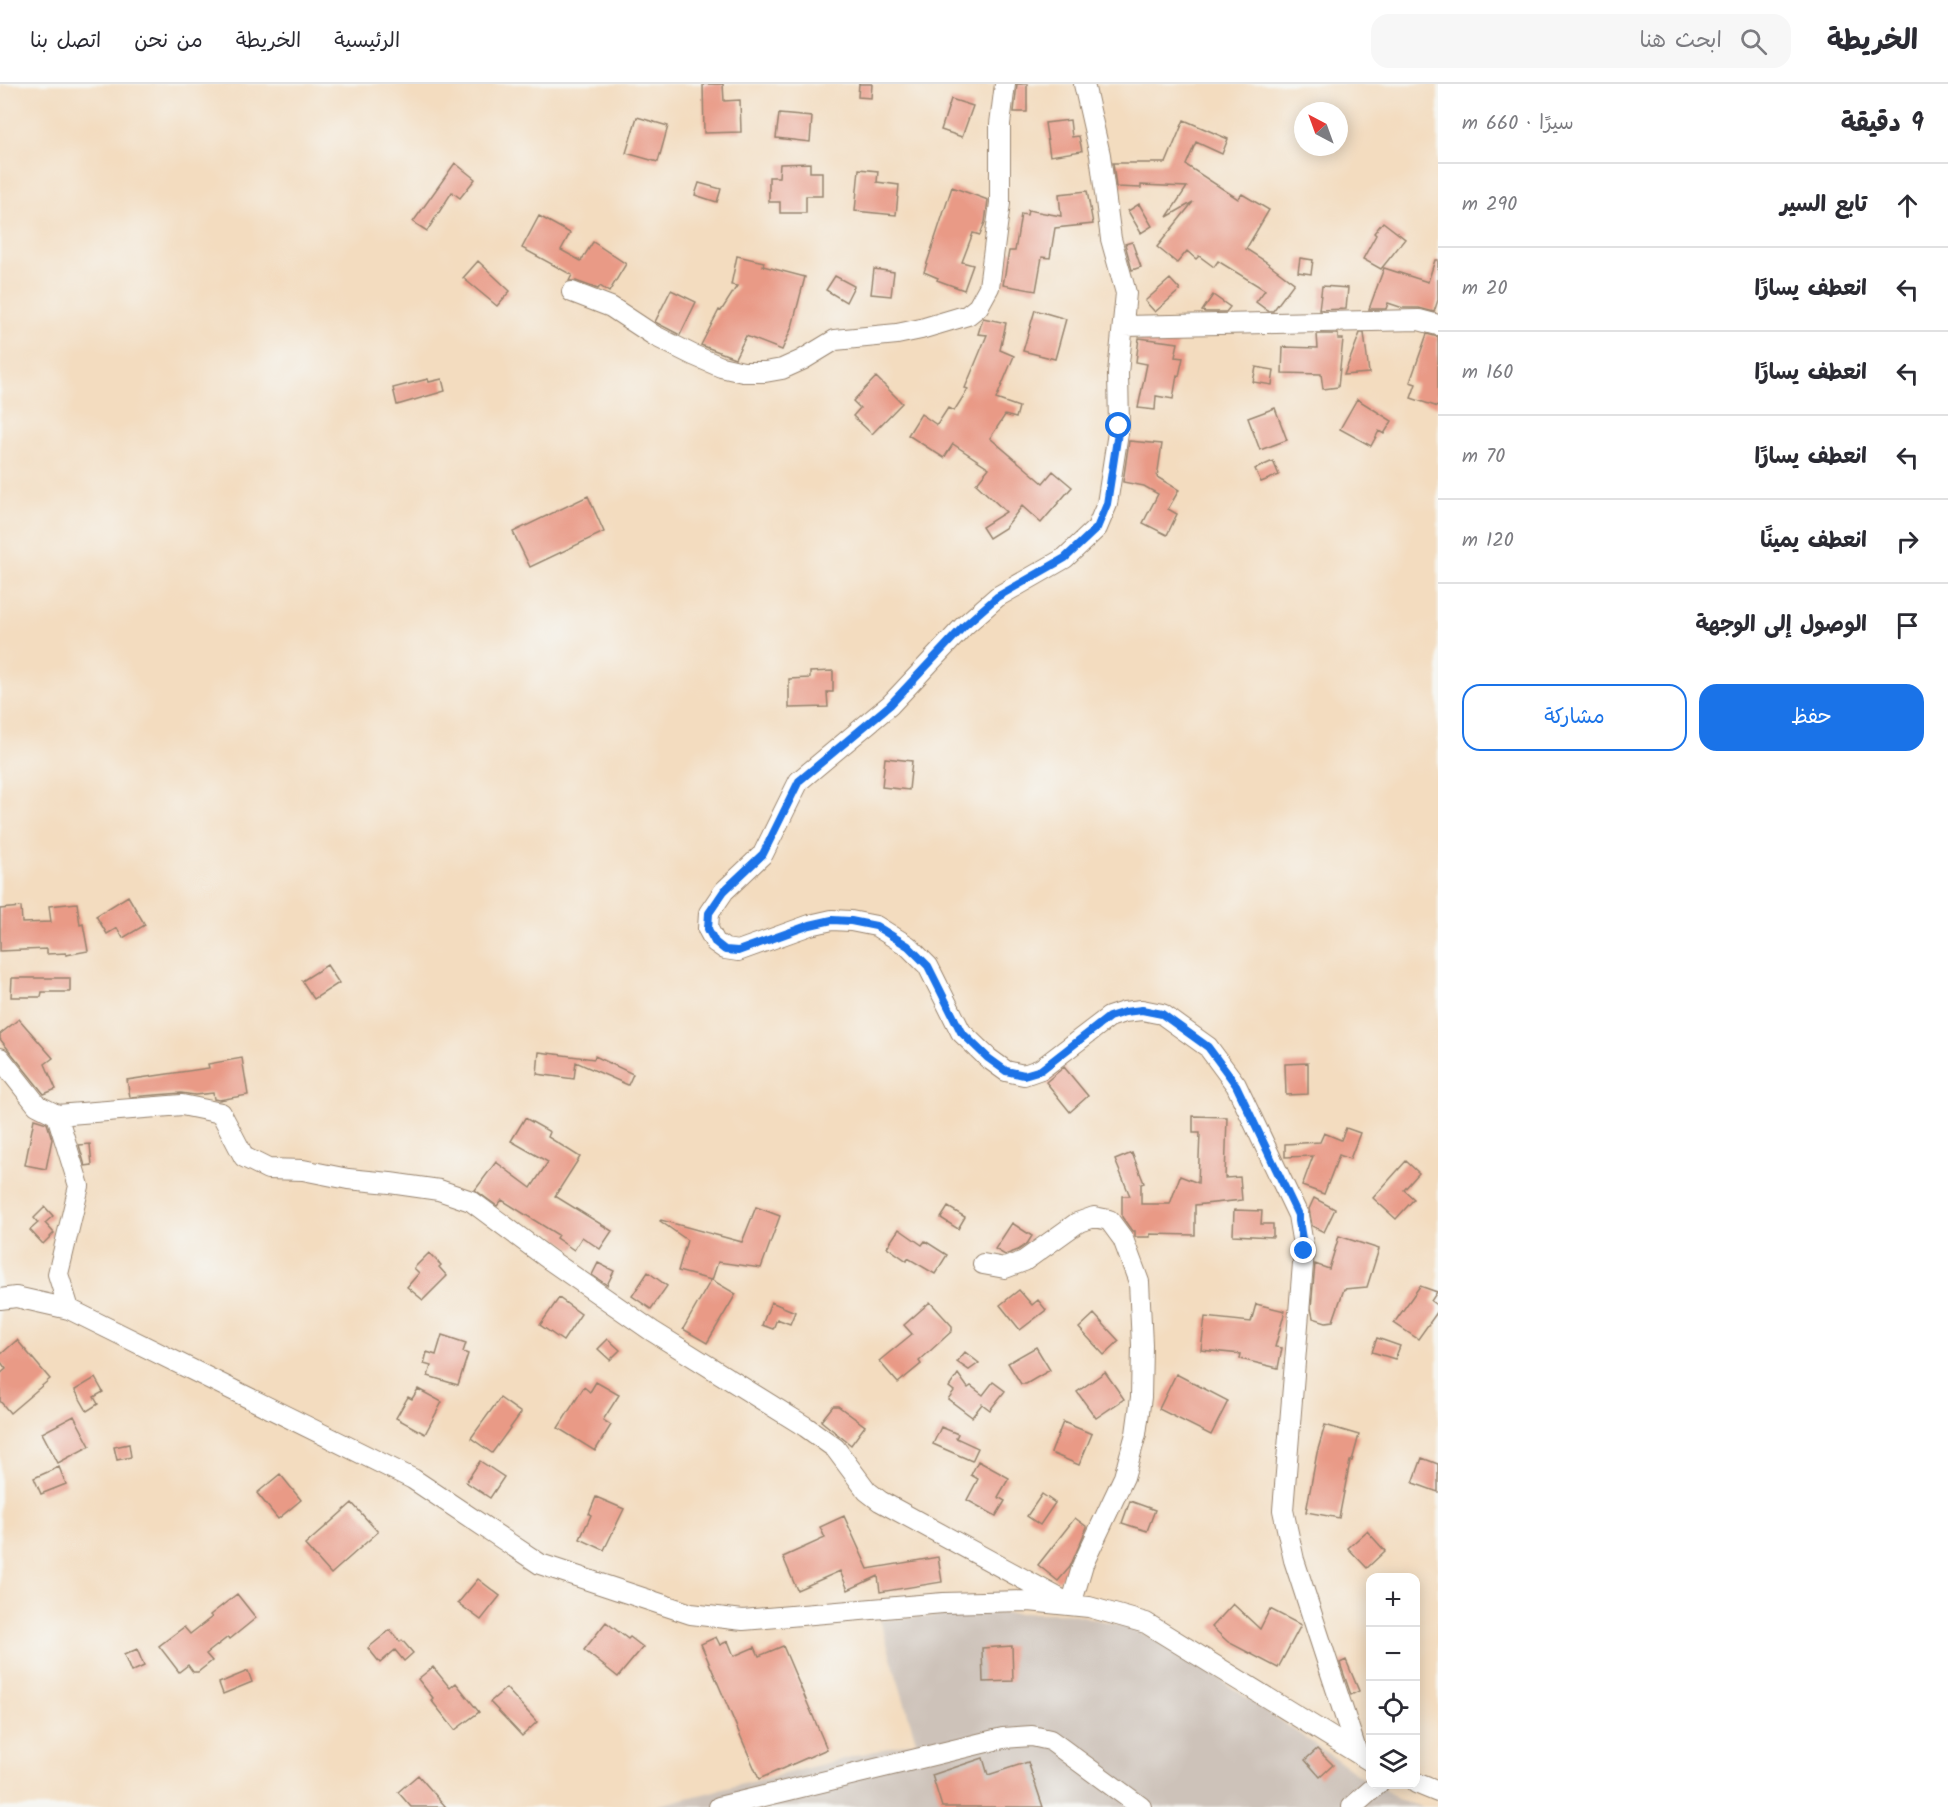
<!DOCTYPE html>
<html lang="ar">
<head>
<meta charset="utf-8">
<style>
	:root { --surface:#fff; --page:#f7f7f7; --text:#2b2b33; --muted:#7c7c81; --line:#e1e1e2; --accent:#1a73e8 }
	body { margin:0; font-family:Kalam,"Playpen Sans Arabic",sans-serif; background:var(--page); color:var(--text); direction:rtl }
	.controls { position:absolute; right:18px; bottom:18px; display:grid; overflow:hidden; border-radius:12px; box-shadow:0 3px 15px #0003 }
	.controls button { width:54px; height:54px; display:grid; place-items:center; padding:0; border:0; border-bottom:2px solid var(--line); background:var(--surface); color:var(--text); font:30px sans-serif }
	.compass { position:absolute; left:1294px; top:18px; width:54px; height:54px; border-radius:50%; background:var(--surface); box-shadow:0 3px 15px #0003; rotate:319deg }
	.stop { position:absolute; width:18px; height:18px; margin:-14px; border:4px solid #1a73e8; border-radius:50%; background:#fff }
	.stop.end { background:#1a73e8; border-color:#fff; box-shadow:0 2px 6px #0008 }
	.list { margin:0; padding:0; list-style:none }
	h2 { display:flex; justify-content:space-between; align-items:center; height:78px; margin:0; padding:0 24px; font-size:26px }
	h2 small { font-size:20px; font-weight:400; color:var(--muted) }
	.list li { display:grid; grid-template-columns:39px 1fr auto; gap:18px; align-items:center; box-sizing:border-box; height:84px; padding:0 24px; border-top:2px solid var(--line) }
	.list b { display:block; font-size:22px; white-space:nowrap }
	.list em { font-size:20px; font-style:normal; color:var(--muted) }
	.actions { display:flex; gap:12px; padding:18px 24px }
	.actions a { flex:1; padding:14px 0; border:2px solid var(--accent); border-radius:18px; text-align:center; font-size:21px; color:var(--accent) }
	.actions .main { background:var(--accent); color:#fff }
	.icon { flex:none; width:33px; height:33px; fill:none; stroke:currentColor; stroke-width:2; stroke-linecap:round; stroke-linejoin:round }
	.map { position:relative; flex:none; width:1438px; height:1723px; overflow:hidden; direction:ltr }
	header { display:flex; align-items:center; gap:36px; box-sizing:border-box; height:84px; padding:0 30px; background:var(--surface); border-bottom:2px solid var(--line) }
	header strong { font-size:28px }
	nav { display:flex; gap:33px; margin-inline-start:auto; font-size:21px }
	.search { width:420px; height:54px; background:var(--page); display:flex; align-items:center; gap:15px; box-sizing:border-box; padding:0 21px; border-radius:18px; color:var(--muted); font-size:22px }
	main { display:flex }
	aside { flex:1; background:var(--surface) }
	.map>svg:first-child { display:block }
</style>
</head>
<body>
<header>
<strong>الخريطة</strong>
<div class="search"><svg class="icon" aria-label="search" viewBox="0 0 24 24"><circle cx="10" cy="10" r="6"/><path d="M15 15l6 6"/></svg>ابحث هنا</div>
<nav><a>الرئيسية</a><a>الخريطة</a><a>من نحن</a><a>اتصل بنا</a></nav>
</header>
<main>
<aside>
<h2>9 دقيقة<small>سيرًا · 660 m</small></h2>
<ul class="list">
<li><svg class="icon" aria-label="ahead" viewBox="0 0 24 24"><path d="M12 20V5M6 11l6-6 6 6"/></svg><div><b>تابع السير</b></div><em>290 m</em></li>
<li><svg class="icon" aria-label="left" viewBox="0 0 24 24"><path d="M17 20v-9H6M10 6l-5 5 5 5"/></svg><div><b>انعطف يسارًا</b></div><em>20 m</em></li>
<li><svg class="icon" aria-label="left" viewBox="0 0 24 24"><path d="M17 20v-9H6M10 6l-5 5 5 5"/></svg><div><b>انعطف يسارًا</b></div><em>160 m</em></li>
<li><svg class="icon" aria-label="left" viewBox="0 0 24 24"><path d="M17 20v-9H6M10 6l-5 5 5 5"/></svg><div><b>انعطف يسارًا</b></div><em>70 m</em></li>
<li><svg class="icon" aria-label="right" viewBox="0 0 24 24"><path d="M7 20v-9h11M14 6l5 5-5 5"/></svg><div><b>انعطف يمينًا</b></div><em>120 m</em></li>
<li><svg class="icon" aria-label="arrive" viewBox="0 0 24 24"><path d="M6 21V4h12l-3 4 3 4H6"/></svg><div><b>الوصول إلى الوجهة</b></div></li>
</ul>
<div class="actions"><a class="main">حفظ</a><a>مشاركة</a></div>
</aside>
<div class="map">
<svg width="1438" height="1723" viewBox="0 0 1438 1723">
	<rect width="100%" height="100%" fill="#f6f6f2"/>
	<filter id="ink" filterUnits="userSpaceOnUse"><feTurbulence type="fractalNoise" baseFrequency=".0167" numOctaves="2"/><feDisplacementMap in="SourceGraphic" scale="12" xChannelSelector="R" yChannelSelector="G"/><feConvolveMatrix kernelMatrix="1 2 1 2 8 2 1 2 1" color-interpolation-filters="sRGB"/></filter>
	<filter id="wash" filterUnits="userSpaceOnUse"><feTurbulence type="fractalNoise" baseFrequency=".008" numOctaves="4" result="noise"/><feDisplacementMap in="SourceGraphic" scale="24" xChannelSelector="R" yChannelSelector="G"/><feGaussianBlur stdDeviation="1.35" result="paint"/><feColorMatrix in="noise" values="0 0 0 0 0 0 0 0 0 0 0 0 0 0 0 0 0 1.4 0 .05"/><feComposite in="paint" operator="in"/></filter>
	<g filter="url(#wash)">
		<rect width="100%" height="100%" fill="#f3dcbf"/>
		<!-- industrial -->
		<path fill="#cdc2b9" d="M975 1529H1069L1125 1542 1167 1559 1362 1693 1401 1717 1423 1723H651L916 1657 880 1536Z"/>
		<g id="blocks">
			<!-- building -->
			<path fill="#e99a86" d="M703 0H723L724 17 740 16 741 48 704 49Z
				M859 0H872L871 14 858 13Z
				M1017 0H1027V28H1014Z
				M951 15 973 22 962 53 941 46Z
				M779 30 812 33 810 58 776 54Z
				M637 33 668 42 658 78 626 69Z
				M1070 36 1072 53 1079 52 1082 67 1050 72 1045 39Z
				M1184 36 1228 55 1222 70 1196 58 1186 81 1238 115 1242 110 1269 126 1246 165 1265 177 1294 199 1273 227H1268L1256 218 1265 206 1218 177 1214 183 1199 172 1196 175 1187 167 1177 179 1157 163 1193 118 1167 133 1187 103 1141 101V104L1116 103 1113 79H1166Z
				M455 79 475 95 460 114 452 108 427 147 413 138Z
				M810 79V88H822V112H806V129H780V118H769V93H779L780 80Z
				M859 85 878 87 877 98 899 101 896 131 855 127Z
				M699 99 721 105 717 118 695 111Z
				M952 103 988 116 985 138 980 151 973 149 962 178 973 181 964 206 937 196 938 194 924 188Z
				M1087 107 1093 140 1055 144 1050 174 1042 173 1036 207 1003 201 1009 167H1015L1021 130 1027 131 1028 126 1061 132 1059 110Z
				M1139 120 1152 142 1141 149 1128 127Z
				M539 132 570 149 561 166 581 177 593 158 626 180 609 208 600 202 598 205 576 197H569L572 191 522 164Z
				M1383 138 1405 155 1381 185 1363 175 1376 151 1374 149Z
				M1132 158 1141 183 1132 186 1125 160Z
				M737 172 764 178 763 182 805 193 792 243 782 266 746 252 735 274 701 261 719 226 721 227 737 202 731 201Z
				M1300 174 1313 176 1311 190 1298 188Z
				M1435 176H1438V216L1434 228 1419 224H1403L1388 219 1386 225H1369L1384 184 1428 198Z
				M478 177 510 207 497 222 463 194Z
				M874 185 894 188 891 212 871 210Z
				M835 192 854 202 846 218 826 206Z
				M1170 195 1180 206 1155 228 1145 217Z
				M1322 202 1348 204 1346 225 1319 226Z
				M671 206 696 218 680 251 655 238Z
				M1213 211 1230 223 1226 228H1205L1202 227Z
				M1035 226 1066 235 1055 275 1023 267Z
				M983 234 1006 239 1000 266 1014 272 996 315 1019 323 1016 334 1005 331 990 354 1043 399 1053 387 1072 403 1041 439 1022 422 1005 444 989 454 982 443 1006 428 976 400 989 384 953 360 944 374 908 351 921 330 937 341 948 324 954 327 968 305 965 304 987 251 978 250Z
				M1360 249H1364L1369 289 1344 291Z
				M1317 250H1338V255H1343L1338 303 1323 305 1321 290 1282 289 1283 263 1318 264Z
				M1427 250 1438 253V323L1411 314 1416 300 1410 298Z
				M1139 254 1178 259 1175 273 1183 274 1179 292 1177 291 1173 315 1156 312 1155 326 1138 324 1147 280 1136 278Z
				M1256 283 1274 286 1272 301 1253 298Z
				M876 293 902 319 872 350 853 332 860 324 853 317Z
				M428 295 429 298 442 295 445 307 397 321 393 304Z
				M1357 315 1392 337 1384 350 1379 347 1371 362 1340 345Z
				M1275 324 1287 356 1260 366 1248 334Z
				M1129 357 1162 360 1157 393 1179 406 1168 425 1177 430 1167 451 1143 439 1158 410 1144 402 1123 398Z
				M1273 377 1279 391 1261 398 1255 385Z
				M588 412 604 448 530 483 513 448Z
				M833 587V608H827L828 623 789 624V595L810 594V588Z
				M885 674 912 677 909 706 882 703Z
				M128 812 145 841 123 854 117 844 107 850 96 832Z
				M77 819 80 841 83 840 88 867 66 871V869L47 870V865L0 867V825L21 823 22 839 51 838 49 822Z
				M327 881 339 899 314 915 302 897Z
				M12 894H70V908H42L41 913H11Z
				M19 935 53 974 45 980 56 1005 44 1010 0 955V950Z
				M539 968 594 975 595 972 633 990 628 1001 576 978 574 995 537 990Z
				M242 974 248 1011 219 1016 214 1015 213 1009 195 1011 181 1009 130 1013 127 996 209 984 208 980Z
				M1308 979V1010L1286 1011 1285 980Z
				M1064 983 1088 1012 1070 1028 1046 998Z
				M1193 1032 1227 1033 1225 1094 1240 1093 1242 1116 1195 1121V1151L1150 1150V1153H1135V1147H1132L1122 1133V1112H1130L1115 1076 1132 1069 1144 1099 1141 1100V1120H1170L1180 1092 1198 1099 1200 1049H1193Z
				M525 1034 550 1048 548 1053 580 1073 555 1112 612 1147 600 1165 582 1153 574 1166 556 1154 558 1151 502 1116 497 1122 475 1106 496 1078 531 1104 548 1078 511 1057Z
				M34 1035 47 1039 52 1055 46 1085 25 1081Z
				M1346 1044 1360 1049 1350 1075 1339 1071 1324 1110 1302 1102 1313 1072 1285 1073V1060L1320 1058 1324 1049 1341 1056Z
				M90 1060 92 1081 85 1082 79 1061Z
				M1406 1077 1419 1089 1404 1106 1414 1115 1396 1135 1373 1114Z
				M1314 1114 1335 1125 1324 1148 1312 1142 1309 1125Z
				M45 1123 53 1132 45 1139 54 1149 43 1160 30 1146 38 1139 34 1134Z
				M756 1123 780 1132 761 1184 718 1178 712 1196 736 1210 707 1259 683 1245 711 1196 678 1187 687 1156 660 1137 661 1136 742 1158Z
				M948 1123 965 1133 958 1145 941 1134Z
				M1234 1126 1262 1127 1261 1140H1273V1153L1233 1151Z
				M1012 1139 1032 1152 1027 1160 1018 1166 1005 1171 995 1165Z
				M899 1145 922 1161 925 1157 947 1171 935 1190 908 1174 907 1177 887 1163Z
				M1339 1152 1379 1165 1367 1203 1344 1205 1333 1237 1326 1238 1313 1234 1311 1224 1315 1180 1329 1185Z
				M429 1169 441 1181 439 1183 447 1192 423 1216 407 1203 419 1189 414 1184Z
				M598 1179 614 1187 607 1201 592 1191Z
				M648 1188 667 1202 651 1225 632 1212Z
				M1420 1202 1437 1208 1431 1217 1438 1222V1227L1418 1255 1394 1239Z
				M1019 1206 1032 1221 1038 1216 1046 1226 1020 1246 1000 1221Z
				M559 1214 581 1230 563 1257 540 1241Z
				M771 1218 795 1228 790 1240 777 1235 773 1245 762 1241Z
				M930 1218 952 1242V1247L919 1277 921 1280 898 1299 879 1277 912 1250 904 1241Z
				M1256 1220 1285 1227 1275 1263 1282 1264 1278 1284 1240 1275 1241 1270 1201 1266 1205 1233 1251 1238Z
				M1094 1230 1119 1257 1104 1271 1079 1244Z
				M442 1251 466 1259 463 1268 468 1270 458 1301 428 1292 431 1282 424 1280 427 1268 436 1271Z
				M1377 1254 1400 1262 1395 1275 1372 1268Z
				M608 1255 620 1266 610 1276 598 1265Z
				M17 1256 50 1295 10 1329 0 1317V1290L6 1285 0 1277V1271Z
				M1036 1263 1050 1286 1026 1300H1021L1008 1279Z
				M965 1268 979 1279 969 1286 957 1278Z
				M1105 1288 1124 1315 1096 1334 1077 1308Z
				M958 1290 968 1304 971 1302 983 1311 993 1298 1005 1307 990 1326 982 1320 972 1333 948 1315 954 1307 949 1303Z
				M1176 1290 1228 1317 1211 1351 1159 1325Z
				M95 1294 103 1308 94 1313 98 1320 87 1327 75 1306Z
				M596 1298 619 1311 603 1336 611 1341 595 1367 558 1344 584 1303 590 1308Z
				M418 1305 442 1318 425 1350 396 1334 408 1313 412 1315Z
				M500 1314 521 1329 492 1369 471 1354Z
				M833 1322H838L865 1342 851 1361 821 1337Z
				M74 1332 90 1362 58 1379 42 1349Z
				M1063 1338 1092 1350 1079 1381 1051 1369Z
				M1325 1341 1359 1351 1352 1377H1350L1339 1434 1306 1428 1317 1369Z
				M941 1343 958 1350 956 1354 978 1364 972 1377 933 1360Z
				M129 1360 131 1373 117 1376 114 1363Z
				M1422 1374 1438 1380V1408L1413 1399Z
				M480 1377 504 1393 490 1414 466 1398Z
				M978 1377 1009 1394 998 1413 1005 1417 996 1432 967 1416 978 1395 971 1391Z
				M59 1383 66 1400 41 1410 34 1394Z
				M280 1390 301 1416 278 1435 257 1409Z
				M1042 1410 1055 1419 1040 1441 1027 1432Z
				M596 1413 624 1425 604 1466 580 1455 591 1431 589 1430Z
				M1130 1417 1155 1426 1147 1447 1122 1439Z
				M352 1419 378 1448 331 1490 305 1461Z
				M844 1432 868 1485 938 1473 942 1498 880 1508 878 1492 848 1506 840 1487 797 1506 783 1473 825 1454 820 1443Z
				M1075 1434 1087 1443 1070 1483 1058 1497 1038 1481Z
				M1367 1447 1385 1467 1367 1484 1348 1464Z
				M478 1495 500 1512 481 1536 458 1519Z
				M237 1510 256 1534 230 1555 228 1553 206 1570 212 1577 198 1588H193L188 1581 179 1588 159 1562 184 1543 190 1550 212 1533 210 1531Z
				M1233 1520 1260 1545 1270 1525 1301 1541 1278 1584 1228 1558 1212 1543Z
				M606 1538 628 1555 630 1553 643 1563 618 1593 584 1566Z
				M390 1546 400 1558 402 1556 413 1569 404 1577 395 1566 380 1579 368 1564Z
				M716 1553 720 1561 728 1557 734 1572 755 1563 759 1572 783 1562 827 1665 759 1695 701 1560Z
				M1012 1562 1013 1597 983 1598 982 1564Z
				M137 1565 144 1582 131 1588 124 1571Z
				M1346 1576 1359 1607 1351 1611 1340 1579Z
				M433 1583 450 1604 456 1599 479 1628 455 1646 431 1616 433 1614 418 1595Z
				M248 1587 252 1598 223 1610 219 1599Z
				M506 1604 537 1638 522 1652 490 1618Z
				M1317 1665 1333 1681 1320 1693 1305 1676Z
				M983 1674 988 1691 1028 1678 1043 1723H942L932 1691Z
				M418 1691 446 1723H411L398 1708Z"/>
		</g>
	</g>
	<g filter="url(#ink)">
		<use href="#blocks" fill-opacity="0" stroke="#97836e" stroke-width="1.5"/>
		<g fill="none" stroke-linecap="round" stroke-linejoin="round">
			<!-- minor casing -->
			<g stroke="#97836e" stroke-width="22">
				<path id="minor" d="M1084 0 1100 71 1111 155 1126 209 1118 289 1119 342 1107 420 1097 444 1065 474 997 513 964 542 890 621 799 697 763 770 724 807 709 829 708 845 715 858 725 865 738 867 810 841 832 836 851 837 876 842 908 862 928 882 961 948 988 974 1006 987 1024 991 1041 985 1109 933 1124 928 1142 926 1162 930 1208 963 1236 1001 1298 1131 1304 1167 1283 1426 1294 1476 1357 1669
					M572 208 611 223 655 252 693 271 721 283 743 288H765L782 285 802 276 835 256 897 250 921 245 968 231 978 223 989 203 1000 119V40L1005 0
					M1124 242 1419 236 1438 241
					M0 974 37 1021 57 1031 79 1102 58 1190 69 1225
					M57 1031 182 1021 221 1029 244 1073 268 1085 303 1086 348 1095 390 1099 439 1106 471 1117 550 1176 652 1247 806 1343 835 1364 867 1407 880 1417 1071 1521 1083 1480 1124 1393 1136 1350 1141 1313 1142 1261 1139 1198 1123 1155 1109 1136 1094 1133 1077 1139 1024 1177 1005 1184 983 1180
					M0 1215 16 1213 69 1225 413 1395 540 1480 691 1530 743 1536 943 1519 1029 1517 1089 1523 1146 1539 1370 1677
					M1416 1699 1438 1708
					M719 1723 1003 1654 1032 1652 1050 1656 1141 1723
					M1352 1723 1378 1700"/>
			</g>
			<!-- minor -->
			<use href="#minor" stroke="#fff" stroke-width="20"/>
		</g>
	</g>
	<g fill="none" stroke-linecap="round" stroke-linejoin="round" filter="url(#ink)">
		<!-- route -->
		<path stroke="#1a73e8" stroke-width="8" d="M1119 342 1107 420 1097 444 1065 474 997 513 964 542 890 621 799 697 763 770 724 807 709 829 708 845 715 858 725 866 738 867 810 841 832 836 851 837 876 842 908 862 928 882 961 948 988 974 1006 987 1024 991 1041 986 1109 933 1125 928 1142 926 1162 930 1208 963 1236 1001 1298 1131 1304 1167"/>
	</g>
</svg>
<div class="controls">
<button>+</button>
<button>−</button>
<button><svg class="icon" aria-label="locate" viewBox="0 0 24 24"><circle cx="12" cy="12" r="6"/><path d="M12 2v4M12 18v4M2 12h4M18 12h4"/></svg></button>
<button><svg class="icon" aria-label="layers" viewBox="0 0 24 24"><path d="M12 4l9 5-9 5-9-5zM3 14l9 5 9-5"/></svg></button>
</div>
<svg class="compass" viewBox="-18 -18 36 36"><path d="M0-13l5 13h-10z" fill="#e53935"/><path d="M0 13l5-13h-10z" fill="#7c7c81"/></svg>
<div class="stop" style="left:1119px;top:342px"></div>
<div class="stop end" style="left:1304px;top:1167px"></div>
</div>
</main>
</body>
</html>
